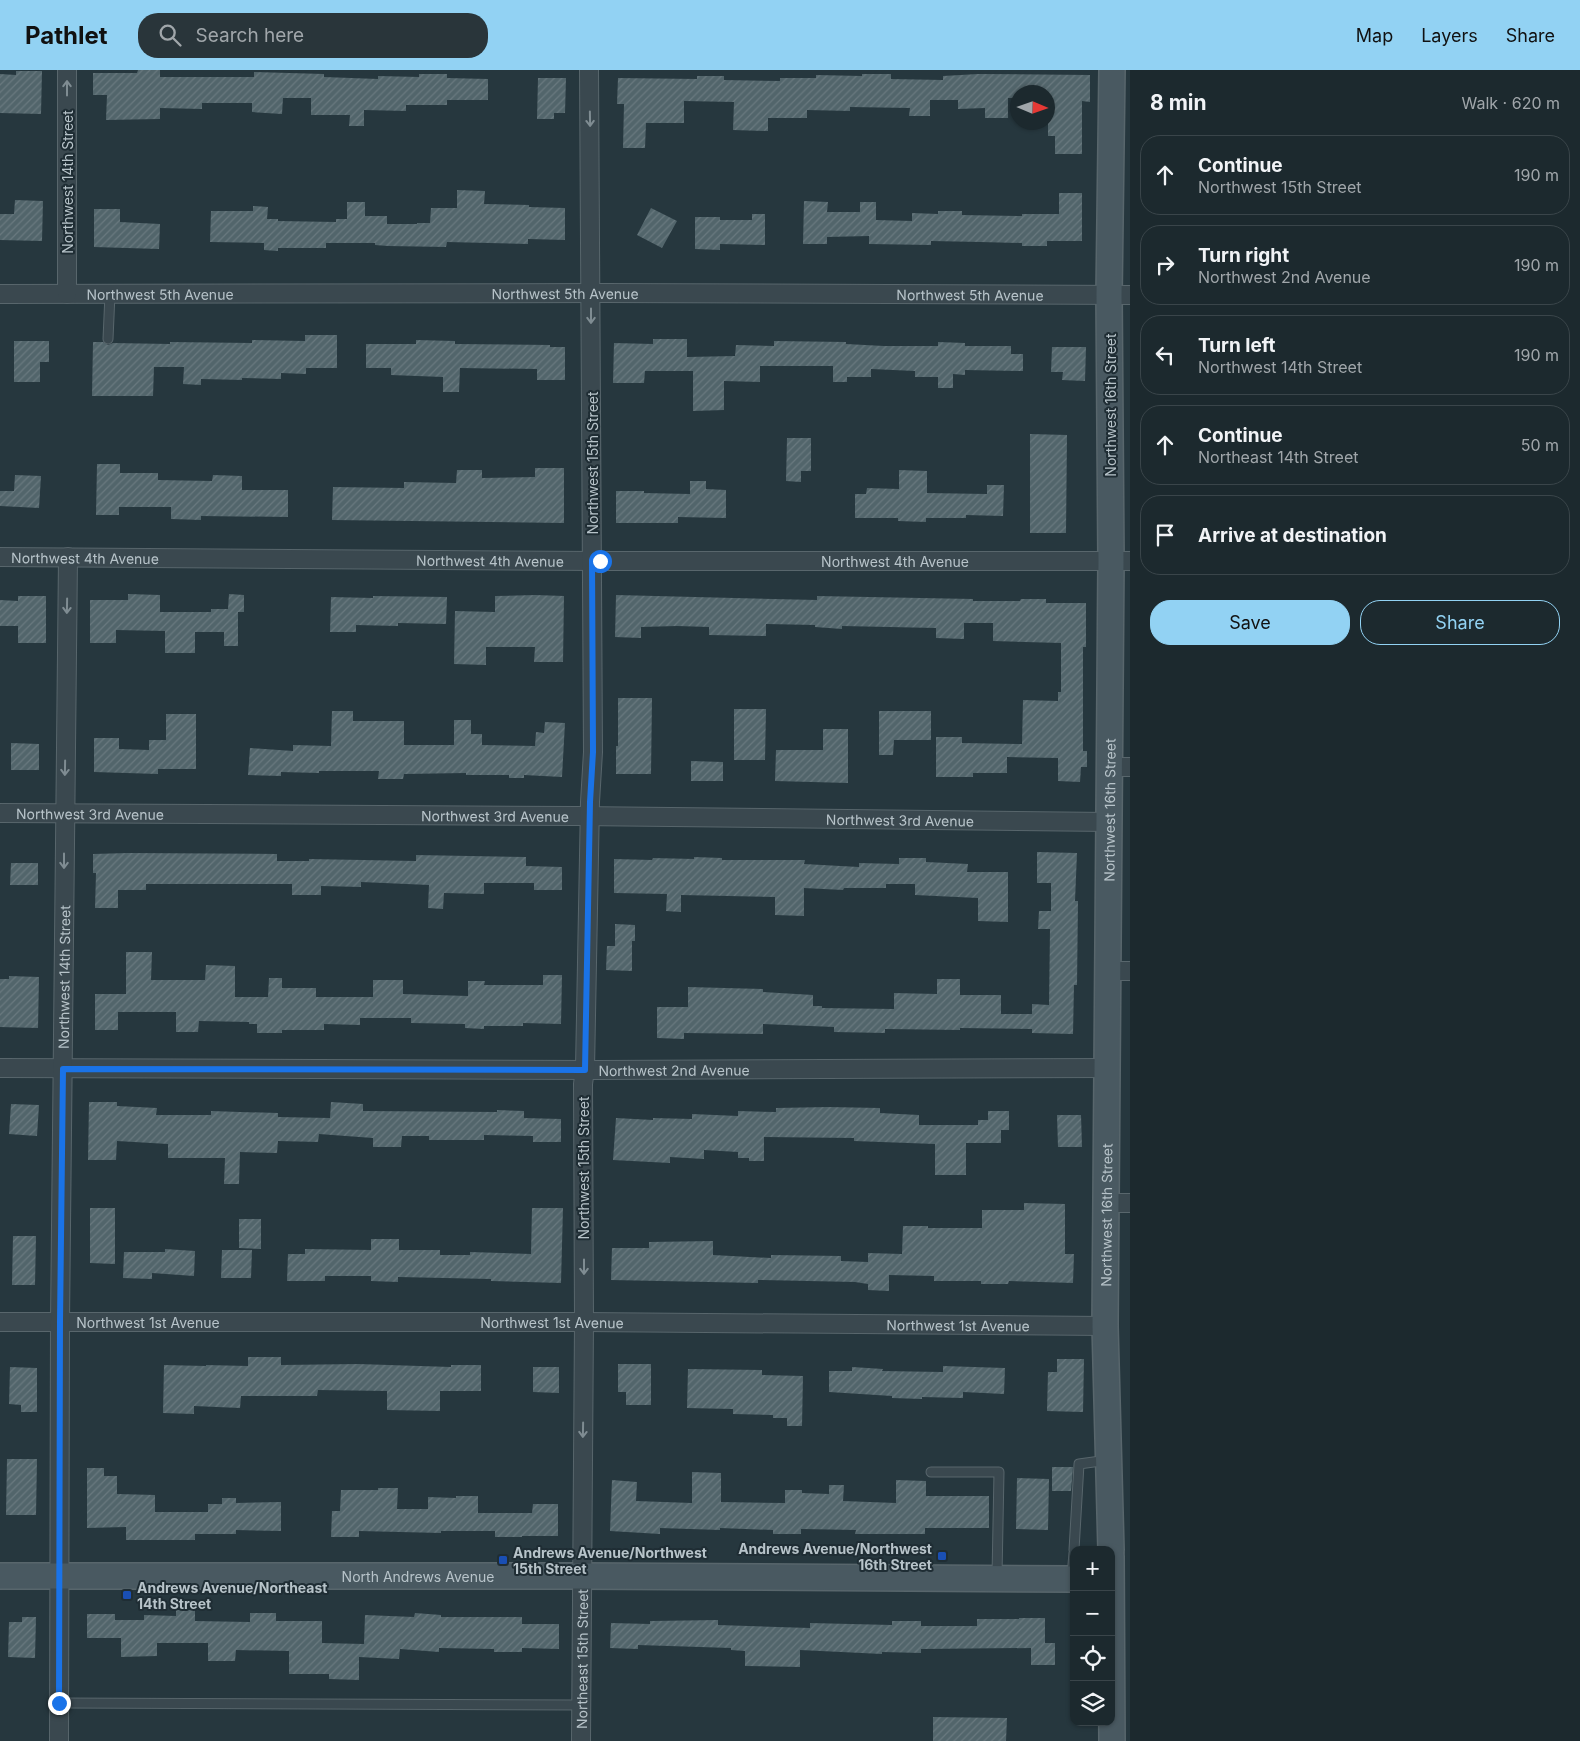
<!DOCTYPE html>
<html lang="en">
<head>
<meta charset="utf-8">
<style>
	:root { --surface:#1c292e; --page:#29353a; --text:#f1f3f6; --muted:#a0a6aa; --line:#3a454a; --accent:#92d2f3 }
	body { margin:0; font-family:Inter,sans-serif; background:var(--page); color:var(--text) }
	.controls { position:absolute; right:15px; bottom:15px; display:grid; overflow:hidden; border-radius:10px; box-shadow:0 1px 4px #0004 }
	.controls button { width:45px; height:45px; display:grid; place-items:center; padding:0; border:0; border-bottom:1px solid var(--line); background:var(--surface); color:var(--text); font:25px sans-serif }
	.compass { position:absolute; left:1010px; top:15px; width:45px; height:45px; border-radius:50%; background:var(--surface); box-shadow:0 1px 4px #0004; rotate:92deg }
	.stop { position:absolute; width:15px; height:15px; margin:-11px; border:4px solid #1a73e8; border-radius:50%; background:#fff }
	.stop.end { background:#1a73e8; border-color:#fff; box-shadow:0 1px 5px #0008 }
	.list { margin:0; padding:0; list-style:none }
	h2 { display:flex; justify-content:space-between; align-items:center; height:65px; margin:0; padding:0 20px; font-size:21px }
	h2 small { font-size:16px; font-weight:400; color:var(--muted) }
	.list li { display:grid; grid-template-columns:32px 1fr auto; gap:15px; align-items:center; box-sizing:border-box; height:80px; margin:0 10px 10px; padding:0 10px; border:1px solid var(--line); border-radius:20px }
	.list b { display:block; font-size:19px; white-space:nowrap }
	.list p { margin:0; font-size:16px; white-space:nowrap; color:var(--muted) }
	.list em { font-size:16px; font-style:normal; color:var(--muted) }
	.actions { display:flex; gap:10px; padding:15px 20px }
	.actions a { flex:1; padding:11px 0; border:1px solid var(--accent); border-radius:20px; text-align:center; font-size:18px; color:var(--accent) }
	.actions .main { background:var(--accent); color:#111 }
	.icon { flex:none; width:28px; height:28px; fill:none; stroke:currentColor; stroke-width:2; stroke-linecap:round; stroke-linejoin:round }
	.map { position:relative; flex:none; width:1130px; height:1671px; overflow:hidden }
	header { display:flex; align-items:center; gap:30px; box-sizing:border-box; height:70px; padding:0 25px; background:var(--accent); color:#111 }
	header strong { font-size:24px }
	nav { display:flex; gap:28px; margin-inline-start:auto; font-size:18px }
	.search { width:350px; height:45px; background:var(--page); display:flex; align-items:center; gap:12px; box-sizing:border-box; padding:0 18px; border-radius:20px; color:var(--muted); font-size:19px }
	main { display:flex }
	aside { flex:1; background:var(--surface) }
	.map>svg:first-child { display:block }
</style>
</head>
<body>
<header>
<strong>Pathlet</strong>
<div class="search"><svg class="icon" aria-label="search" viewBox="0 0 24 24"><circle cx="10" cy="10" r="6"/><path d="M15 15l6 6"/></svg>Search here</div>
<nav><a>Map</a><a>Layers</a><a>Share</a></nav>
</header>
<main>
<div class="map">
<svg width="1130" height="1671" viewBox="0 0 1130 1671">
	<defs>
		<pattern id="building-hatch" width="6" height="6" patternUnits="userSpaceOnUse" patternTransform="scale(1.25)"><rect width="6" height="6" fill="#52656b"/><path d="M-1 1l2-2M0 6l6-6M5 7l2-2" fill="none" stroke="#69797f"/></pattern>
	</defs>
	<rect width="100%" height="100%" fill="#26373e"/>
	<!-- building -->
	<path fill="url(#building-hatch)" d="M138 0H160V7H254V2L324 4V7L378 9V6L419 7V4H447V8L488 9V30H447V35H406V41L364 40V56H349L350 45H311V28H283L282 44 252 42V33H202V39L160 38V49L106 50 107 25H93V3H137Z
		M16 1H42L41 44 0 43V4L16 5Z
		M862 4H891V9L943 10V6L978 4 1090 5V32L1082 31V84H1055V66H1048V22H1017V28H1008V48H985V38L958 39V30H930V46H909L910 38 850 37V41L807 40V48H768V61L733 60 734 32 684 31V53H646L645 78H623L624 34H617L618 8 697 9V6H724V10L780 11V8H816V5L862 6Z
		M538 8H566L565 43H554V49H537Z
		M457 120 485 121 484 134 529 135V137L565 138V170L528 169V174L447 172 446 177 388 176 375 175V173H326V178H278V181L264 180V173L210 172 211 141H253V136L268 137 267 149H278V151L336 152V149H347V132H365V146H387V154H417V153H430L431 138H457Z
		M1059 123H1082V171H1047V176H1022V173L980 172 931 171V175L869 174V166L827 167V174H803L804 131 828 132 827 142H860V132H876V150L912 151V143L938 144V141H962V145L1022 146V144H1059Z
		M15 130 43 131 42 171 0 170V144H14Z
		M651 138 677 151 662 178 637 165Z
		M94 139H120V152L160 154 159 179 94 177Z
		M752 144H765V175L720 174V180L695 179V147H720V150H752Z
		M305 265H337V298H306V304L281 303V309L242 308V310L201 309V315L183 314 184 297H154L153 326H92L93 272H103L108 275 113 273 170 274V272L252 273V270L305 271Z
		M653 269H687V287L735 286 736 275 774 276V271L846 272V274L884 276H938V272L965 273V276H1011V284H1023V301L965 300V305L953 304V318H938V307H915V301L871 299V307H847V312H833V296H760V312L724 311V340L693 341V301H645L644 313H613L614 273 653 274Z
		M416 270 455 271V274L550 275V277H565V310H537V299L460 298 459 322H443V307L391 305V298H366V274H416Z
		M14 271H49V292H40V312H14Z
		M1052 277H1086L1085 311 1062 310 1063 302H1051Z
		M1030 364 1067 365 1066 463H1030Z
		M787 368H811V401H801V412L786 411Z
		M97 394H120V403H158V410L212 411 213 405 242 406V420H288V447L201 446V450L171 449V437H119V445H96Z
		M535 398H564V453L332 450 333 417 404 418V412L456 413 457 400H482V408L535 407Z
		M899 400 927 401V423L987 424V415H1004L1003 446 966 445V448H926V452L898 451V448H855V424H866L867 418 899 419Z
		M15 405 41 406 39 438 0 436V421H14Z
		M690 411H706V419L726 420V448L678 447V453H616V421H644V423L690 424Z
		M128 524 160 525V542H211V539H228L229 524 244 525V542H238V576H224V562H195V583H165V561L116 560V573H90V530H128Z
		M535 525 564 526 563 592H534L535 577H486V595L454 594 455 541 495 542V526Z
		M616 525 817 530V526L973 529V531H1020L1021 529H1046V533H1086V577H1083V681H1087V697H1081L1080 712 1058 711V688L1007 687V703H973V707H936V667H962V673L1022 674 1023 630 1058 631V622H1061V573L993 571V553H964V569L936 568V558L842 556V559L815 557V555L766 554V566L709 565V557L677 556 641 557V568L615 567Z
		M18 526H46V573H18V556H0V530L18 531Z
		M373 526 447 527 446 554 398 553V556L356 555V562H330L331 527 373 528Z
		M618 628H652L651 704H616V676H618Z
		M734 639H766L765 690H734Z
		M332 641H353V651H404V675H454V650H471V664H482V675L535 676 536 662 544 663 545 652 565 653 562 707 524 705V708H509V705H466V703L404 704 403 709H378L379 701H319V703L281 702V706L248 705 250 678 293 681V675L331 676Z
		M879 641H931V670H894L893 685H879Z
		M166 644H196V699H158V704L94 702V668H119V679L149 680V670H166Z
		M823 659H848V713L775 711 776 680H823Z
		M11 673 39 674V700H11Z
		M691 691 723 692V711H691Z
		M1037 782 1077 783 1075 831H1078L1077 915H1074L1073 964 1032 963V959L960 958V960L885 959V963L834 962V957L763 954V964L684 963V969L657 968V937H688V917L763 919V922L813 925V936H822V938L894 939V923L937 924V909H960V925H1001V944H1032V934L1049 935 1050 859H1038L1039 841H1051V813H1037Z
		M128 783 277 784V791H309V789L416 791V785L526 787V796L562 797V820H534V813H484V824L444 823 443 839 428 838 429 815 361 812V817L321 816V825H292V814H146V820H118V838H95L96 803H93V784Z
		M694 787 722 788V790H805L804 794 859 797V793L899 794V788H926V792L968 794 967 802H1008V852L978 851V828L915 825V814H886V818H844L843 820 804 818V846L775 845V827L681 825V842L666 841 667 824 614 823V789L652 790 653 788 694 789Z
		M11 793H38V815H10Z
		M615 854 635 855V871H632V901L606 900 607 876H615Z
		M126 882H152L151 910H205L206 895 235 896V927H268L269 908H282V918H316V927H373V910H403V924L468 926V911H485L484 915H543V905H562L561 954 523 953V956H484V959L465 958V954L411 953V948H360V955L324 954V960H282V963H257V954H249V952L199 951 198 962H176V942H118V960H95V924H126Z
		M9 906 39 907 38 958 0 957V909H9Z
		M89 1032H117V1036L157 1038 156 1045H211V1041L240 1042 278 1043V1047L330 1048 331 1032 363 1034V1041L497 1042V1040L524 1041V1048L561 1049V1072H533V1066L484 1065V1070H429V1066H402L401 1077H373V1068L319 1064 318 1072 278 1071 277 1083 240 1082 239 1114H224L225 1088H168V1074L117 1071 116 1090H88Z
		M11 1034 39 1035 37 1066 9 1064Z
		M828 1037 880 1038V1043L919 1045V1055H978V1050H988V1041H1009V1060H1001V1073H966V1105H935V1074L854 1071V1068L764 1067V1091H749V1088H738V1082L704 1080V1089L670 1087V1093L613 1090 616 1048 653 1050V1048L692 1049V1044L738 1046V1041L776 1042V1038Z
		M1057 1045H1081L1082 1077H1058Z
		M1024 1133 1065 1134V1184H1074L1073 1213 1009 1211 1008 1214H981V1211H934V1206L889 1205V1221L868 1220V1214L855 1212 758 1210V1213L611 1210 612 1178H649V1172L713 1171V1185L771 1188V1185L841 1186V1191L868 1192V1183L902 1184 903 1156H928V1158H982V1140H1024Z
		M90 1138H115V1194L90 1193Z
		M532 1138H563L561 1213 491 1211V1209L398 1207V1212L371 1211V1206H325V1211H287L288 1184H305V1179L371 1180V1169H399V1180H440V1185H470V1182L531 1184Z
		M239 1149H261V1179L239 1178Z
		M13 1166H36L35 1215H12Z
		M165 1179 195 1181 194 1206 152 1203V1209L123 1208 124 1182H165Z
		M222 1180H252L251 1208H221Z
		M248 1287H281V1295L358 1294 451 1297V1295H481V1321H440V1341L387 1340V1321L318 1320 317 1326H241L240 1338 194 1336V1344L163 1343 164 1295 206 1296V1295L248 1296Z
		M1057 1289H1084L1083 1342 1047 1341 1048 1302H1057Z
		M618 1294H651V1335H626V1322H618Z
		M943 1296 1005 1298 1004 1324 963 1322V1328L922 1327V1329L892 1328V1326L829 1322V1301H852V1297L883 1299 882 1301 943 1302Z
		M10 1297 37 1298V1342H21V1335L9 1334Z
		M533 1297H559V1323L533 1322Z
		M688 1299 762 1300V1305L803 1306 802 1356H787V1348H773V1345L733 1344V1339L687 1338Z
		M7 1389H37L36 1445H6Z
		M1052 1397H1073L1071 1421H1052Z
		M87 1398H104V1406H117V1424L155 1425V1442H208V1434H222V1428H236V1433L281 1432V1461L236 1460V1464H195V1470H126V1457L87 1458Z
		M692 1402 721 1403V1432L785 1433V1420H802V1423L829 1424V1415H844L843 1431 896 1433V1410L926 1411V1426H989V1458H925V1464H855L856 1460 801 1459V1464H773V1460L720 1458V1460L660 1458V1464L610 1461 612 1410 637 1412 636 1431 692 1433Z
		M1017 1408 1049 1409 1048 1460 1016 1459Z
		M378 1418H398L397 1439H428V1427L456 1428V1426H478V1443H532L533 1434H558V1466H522V1467H495V1461H441V1463L359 1461V1467H331L332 1441H340L341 1420H378Z
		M176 1540H195V1551L250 1552V1543H276V1551H322V1573L364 1574 365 1545 414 1547 415 1543 441 1545V1547H522V1554H559V1579L522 1578V1582H494V1579L439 1578V1582L400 1579 399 1589 359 1587V1610L329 1609V1604H289V1581L236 1580 235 1591H208V1573H157V1586L121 1587V1568H87V1544H115V1550H144V1545L176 1546Z
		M22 1547H36L35 1588 8 1587 9 1552H22Z
		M1019 1548H1045V1573H1055V1595H1031V1578L921 1579V1583L882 1582V1584L800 1580V1597L745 1596V1581L731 1580V1578L638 1575V1579L610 1578 611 1553 650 1554V1551L718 1550V1555L810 1558V1553L892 1555V1551H921V1556H977V1549H1019Z
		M933 1647 1007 1648 1006 1671H933Z"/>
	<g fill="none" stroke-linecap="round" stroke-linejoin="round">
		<!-- lane casing -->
		<g stroke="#58666c" stroke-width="11">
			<path id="lane" d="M108 269 110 224
				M931 1402H999L997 1506
				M1074 1480 1079 1394 1108 1390
				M1072 1506 1074 1483
				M59 1633 581 1635"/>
		</g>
		<!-- street casing -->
		<g stroke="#58666c" stroke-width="20">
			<g id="street">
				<path id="s1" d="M0 224 603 223 1130 225"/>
				<path d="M67 224V0"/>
				<path id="s2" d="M0 487 600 491H1130"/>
				<path d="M1109 697H1130"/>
				<path id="s3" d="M0 743 578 746 1109 752"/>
				<path d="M1108 901H1130"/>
				<path id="s4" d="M0 998 597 1000 1107 998"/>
				<path d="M1107 1133H1130"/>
				<path id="s5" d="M0 1252H584L1105 1256"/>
				<path id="s6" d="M59 1671 60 1252 68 487"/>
				<path id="s7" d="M581 1671 584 1252 583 1014 585 999 590 732 593 682 589 0"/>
			</g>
		</g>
		<!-- secondary casing -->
		<g stroke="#58666c" stroke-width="28">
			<g id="secondary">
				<path id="s8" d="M1111 1480 1105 1256 1111 491 1109 225 1112 0"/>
				<path d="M1111 1486 1112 1671"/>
				<path id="s9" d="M0 1506H581L1074 1509"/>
			</g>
		</g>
		<!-- lane -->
		<use href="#lane" stroke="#3a484f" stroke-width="9"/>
		<!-- street -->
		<use href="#street" stroke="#3a484f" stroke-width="18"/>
		<!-- secondary -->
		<use href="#secondary" stroke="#495961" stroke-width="25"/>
	</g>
	<!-- one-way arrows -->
	<defs><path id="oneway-shaft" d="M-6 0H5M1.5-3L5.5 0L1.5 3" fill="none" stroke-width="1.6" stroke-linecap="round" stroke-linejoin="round" transform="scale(1.25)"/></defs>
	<g stroke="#7f8c92">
		<use href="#oneway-shaft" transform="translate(67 18) rotate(-90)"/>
		<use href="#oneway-shaft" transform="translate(590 49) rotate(89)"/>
		<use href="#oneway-shaft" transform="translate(591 246) rotate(90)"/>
		<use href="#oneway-shaft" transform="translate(67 536) rotate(91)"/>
		<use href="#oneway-shaft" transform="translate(65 698) rotate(91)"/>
		<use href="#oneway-shaft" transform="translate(64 791) rotate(90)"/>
		<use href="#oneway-shaft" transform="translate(584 1197) rotate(90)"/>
		<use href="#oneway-shaft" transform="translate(583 1360) rotate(91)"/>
	</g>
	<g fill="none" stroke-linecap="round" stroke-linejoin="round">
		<!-- route -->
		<path stroke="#1a73e8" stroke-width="6" d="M59 1633 60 1252 63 999 585 1000 590 732 593 682 592 491H600"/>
	</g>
	<!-- markers -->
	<g fill="#1a4fb4" stroke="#1f2d34" stroke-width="2">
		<rect x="937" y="1481" width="10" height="10" rx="2.5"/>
		<rect x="498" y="1485" width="10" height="10" rx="2.5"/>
		<rect x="122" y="1520" width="10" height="10" rx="2.5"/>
	</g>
	<g text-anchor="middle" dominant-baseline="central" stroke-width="4" stroke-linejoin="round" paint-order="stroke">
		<!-- street labels -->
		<g font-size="14" fill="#b7c3c9" stroke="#1f2d34">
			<text transform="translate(67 112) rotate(-90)">Northwest 14th Street</text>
			<text stroke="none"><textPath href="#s1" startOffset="160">Northwest 5th Avenue</textPath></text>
			<text stroke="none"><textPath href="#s1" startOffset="565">Northwest 5th Avenue</textPath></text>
			<text stroke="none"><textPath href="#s1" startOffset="970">Northwest 5th Avenue</textPath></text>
			<text transform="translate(1110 335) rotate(-90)">Northwest 16th Street</text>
			<text transform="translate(592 393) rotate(-90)">Northwest 15th Street</text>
			<text stroke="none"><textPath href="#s2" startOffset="85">Northwest 4th Avenue</textPath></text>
			<text stroke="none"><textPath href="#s2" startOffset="490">Northwest 4th Avenue</textPath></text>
			<text stroke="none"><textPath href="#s2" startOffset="895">Northwest 4th Avenue</textPath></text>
			<text stroke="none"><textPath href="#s8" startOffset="740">Northwest 16th Street</textPath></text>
			<text stroke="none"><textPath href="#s3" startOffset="90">Northwest 3rd Avenue</textPath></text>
			<text stroke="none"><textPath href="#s3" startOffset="495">Northwest 3rd Avenue</textPath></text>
			<text stroke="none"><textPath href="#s3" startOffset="900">Northwest 3rd Avenue</textPath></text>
			<text stroke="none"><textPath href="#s6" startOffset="764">Northwest 14th Street</textPath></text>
			<text stroke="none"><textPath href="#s4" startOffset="674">Northwest 2nd Avenue</textPath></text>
			<text transform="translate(583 1098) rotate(-90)">Northwest 15th Street</text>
			<text stroke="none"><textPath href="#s8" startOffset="335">Northwest 16th Street</textPath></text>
			<text stroke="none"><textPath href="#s5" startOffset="148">Northwest 1st Avenue</textPath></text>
			<text stroke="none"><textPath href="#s5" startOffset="552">Northwest 1st Avenue</textPath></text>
			<text stroke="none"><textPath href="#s5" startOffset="958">Northwest 1st Avenue</textPath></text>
			<text stroke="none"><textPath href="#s9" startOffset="418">North Andrews Avenue</textPath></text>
			<text stroke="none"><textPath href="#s7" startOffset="82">Northeast 15th Street</textPath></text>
		</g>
		<!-- poi labels -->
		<g font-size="14" font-weight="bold" fill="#b7c3c9" stroke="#1f2d34" text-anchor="start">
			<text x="932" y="1478" text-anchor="end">Andrews Avenue/Northwest<tspan x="932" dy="16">16th Street</tspan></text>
			<text x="513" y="1482">Andrews Avenue/Northwest<tspan x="513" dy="16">15th Street</tspan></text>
			<text x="137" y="1517">Andrews Avenue/Northeast<tspan x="137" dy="16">14th Street</tspan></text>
		</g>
	</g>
</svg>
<div class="controls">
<button>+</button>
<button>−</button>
<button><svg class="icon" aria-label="locate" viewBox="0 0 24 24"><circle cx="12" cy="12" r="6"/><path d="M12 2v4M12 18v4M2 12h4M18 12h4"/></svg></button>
<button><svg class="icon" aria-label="layers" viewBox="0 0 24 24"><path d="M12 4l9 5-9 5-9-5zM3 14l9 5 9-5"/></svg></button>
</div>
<svg class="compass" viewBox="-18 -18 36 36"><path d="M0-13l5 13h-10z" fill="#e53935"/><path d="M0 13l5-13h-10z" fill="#a0a6aa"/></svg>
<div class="stop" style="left:600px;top:491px"></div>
<div class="stop end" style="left:59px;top:1633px"></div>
</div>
<aside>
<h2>8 min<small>Walk · 620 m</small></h2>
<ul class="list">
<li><svg class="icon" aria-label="ahead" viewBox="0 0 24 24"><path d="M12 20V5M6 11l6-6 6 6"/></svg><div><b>Continue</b><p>Northwest 15th Street</p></div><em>190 m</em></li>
<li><svg class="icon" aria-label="right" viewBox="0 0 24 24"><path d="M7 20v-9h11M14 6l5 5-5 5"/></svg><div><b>Turn right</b><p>Northwest 2nd Avenue</p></div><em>190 m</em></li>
<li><svg class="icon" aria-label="left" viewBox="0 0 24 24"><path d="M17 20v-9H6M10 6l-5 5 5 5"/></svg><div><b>Turn left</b><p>Northwest 14th Street</p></div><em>190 m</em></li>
<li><svg class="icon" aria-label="ahead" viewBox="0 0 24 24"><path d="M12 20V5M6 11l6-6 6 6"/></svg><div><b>Continue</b><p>Northeast 14th Street</p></div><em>50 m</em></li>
<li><svg class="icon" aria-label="arrive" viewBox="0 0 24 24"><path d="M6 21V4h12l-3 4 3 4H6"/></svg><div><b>Arrive at destination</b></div></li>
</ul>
<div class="actions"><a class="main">Save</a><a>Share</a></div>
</aside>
</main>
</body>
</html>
